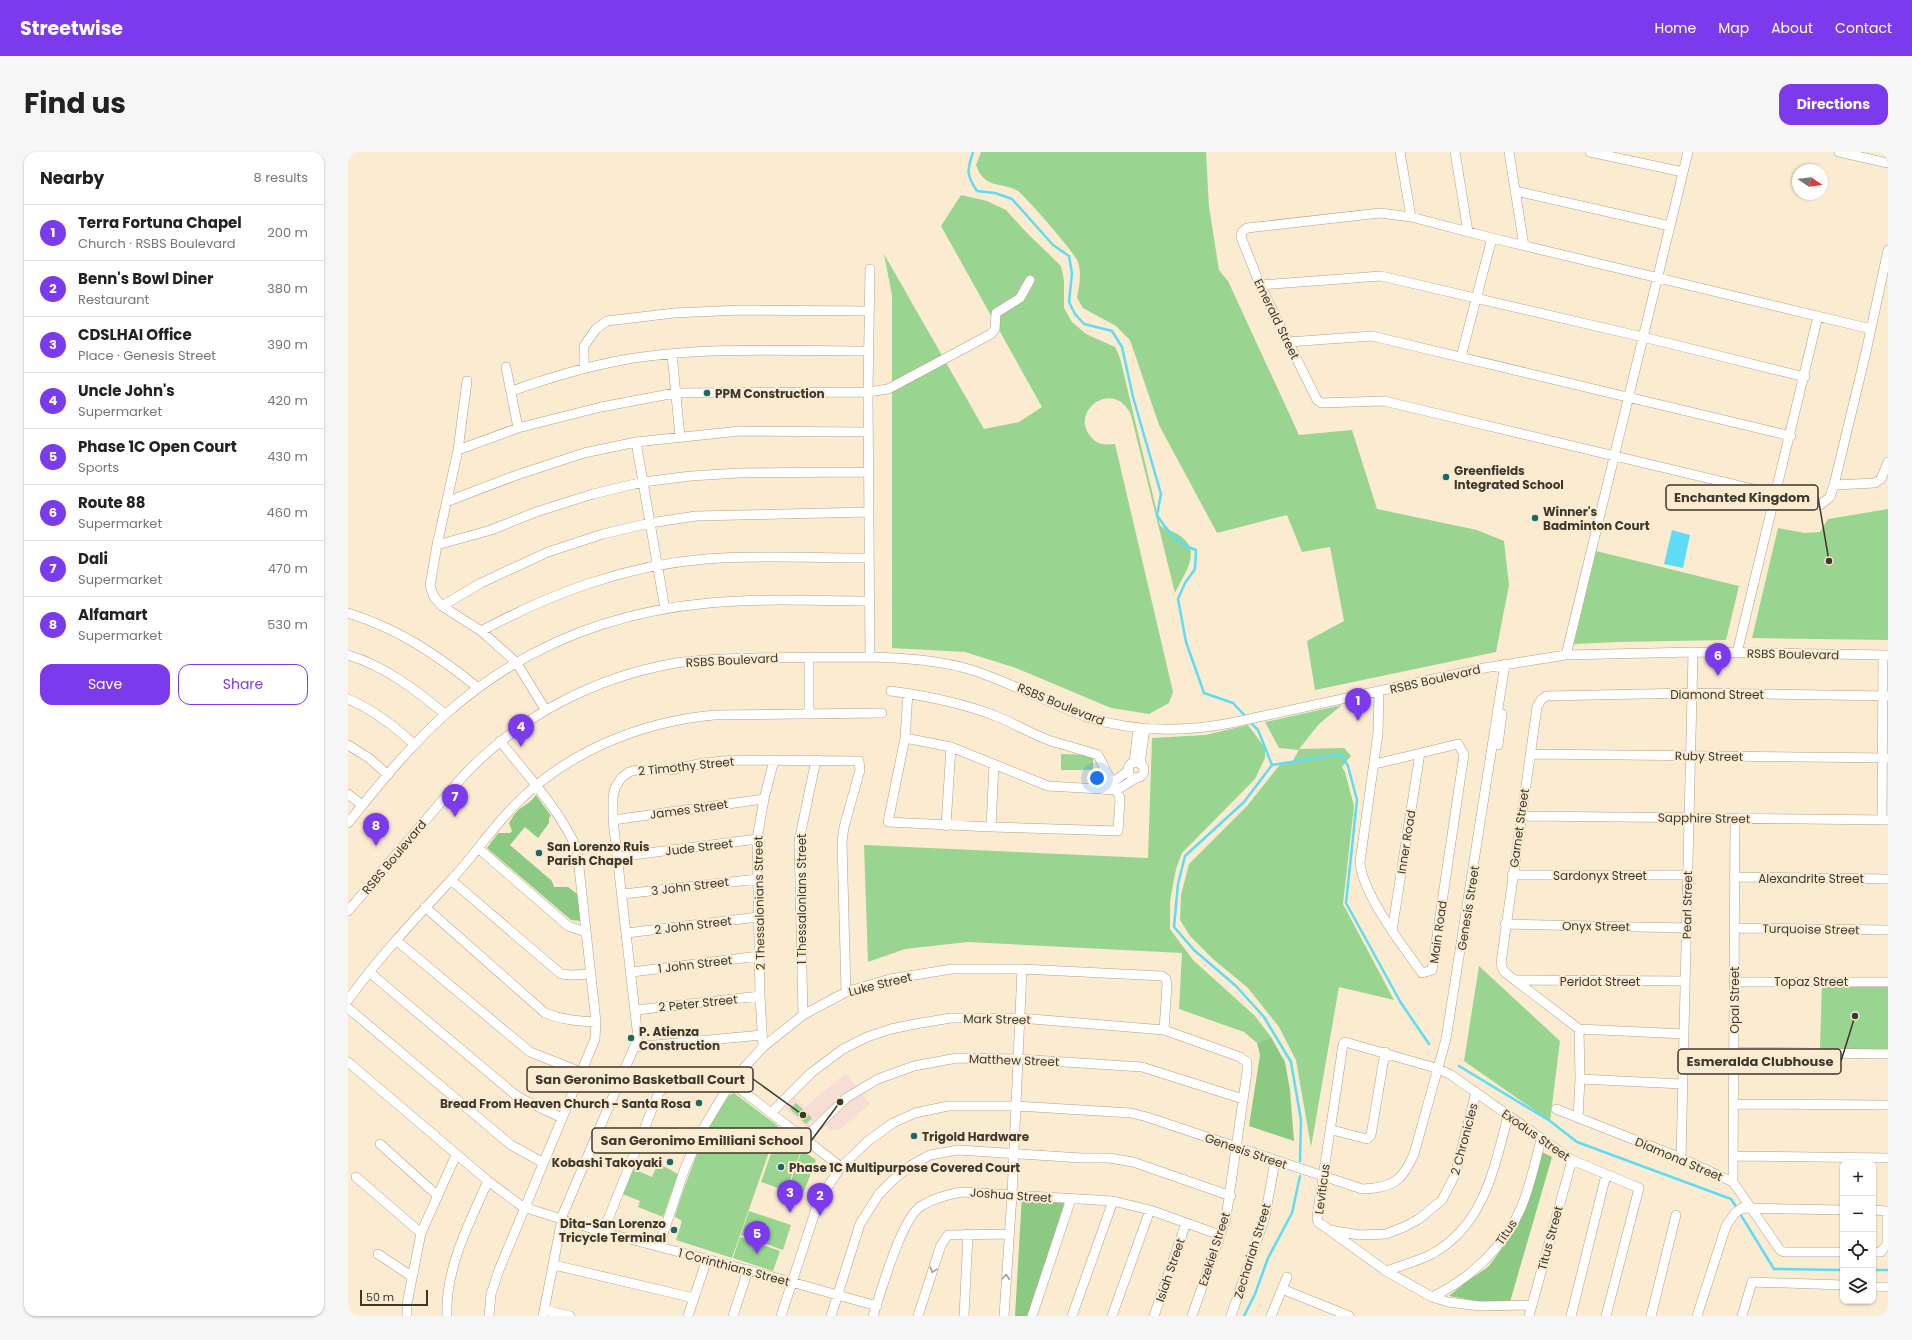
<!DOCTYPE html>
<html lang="en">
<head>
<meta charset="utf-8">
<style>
	:root { --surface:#fff; --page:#f6f6f6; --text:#222; --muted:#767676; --line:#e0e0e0; --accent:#7c3aed }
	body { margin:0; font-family:Poppins,sans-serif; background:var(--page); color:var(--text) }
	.controls { position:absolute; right:12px; bottom:12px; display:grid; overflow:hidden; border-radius:8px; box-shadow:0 1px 3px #0004 }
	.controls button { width:36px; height:36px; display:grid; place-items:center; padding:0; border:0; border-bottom:1px solid var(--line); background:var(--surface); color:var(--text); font:20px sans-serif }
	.compass { position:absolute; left:1444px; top:12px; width:36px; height:36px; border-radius:50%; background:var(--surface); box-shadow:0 1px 3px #0004; rotate:103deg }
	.scale { position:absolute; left:12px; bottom:10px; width:68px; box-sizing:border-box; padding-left:4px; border:2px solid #3d372c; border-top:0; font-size:11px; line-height:14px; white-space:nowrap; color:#3d372c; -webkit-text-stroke:3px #fbecd1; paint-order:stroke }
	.you { position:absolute; left:749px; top:626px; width:14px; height:14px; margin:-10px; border:3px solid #fff; border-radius:50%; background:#1a73e8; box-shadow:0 0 0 6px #1a73e833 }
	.badge { display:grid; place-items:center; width:26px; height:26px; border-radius:50%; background:var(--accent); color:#fff; font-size:13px; font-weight:700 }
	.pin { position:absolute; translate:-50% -33px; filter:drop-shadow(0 1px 2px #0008) }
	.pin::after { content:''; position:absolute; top:21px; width:14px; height:12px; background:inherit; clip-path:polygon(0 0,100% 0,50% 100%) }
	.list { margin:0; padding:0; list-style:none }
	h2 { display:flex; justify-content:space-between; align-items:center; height:52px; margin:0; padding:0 16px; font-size:17px }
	h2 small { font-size:13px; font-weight:400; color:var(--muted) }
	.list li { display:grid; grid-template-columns:26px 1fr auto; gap:12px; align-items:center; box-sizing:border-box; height:56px; padding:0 16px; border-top:1px solid var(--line) }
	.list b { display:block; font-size:15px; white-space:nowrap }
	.list p { margin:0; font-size:13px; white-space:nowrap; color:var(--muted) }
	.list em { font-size:13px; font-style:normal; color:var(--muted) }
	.actions { display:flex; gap:8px; padding:12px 16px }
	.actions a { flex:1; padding:9px 0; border:1px solid var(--accent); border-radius:12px; text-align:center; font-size:14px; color:var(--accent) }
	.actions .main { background:var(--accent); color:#fff }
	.icon { flex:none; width:22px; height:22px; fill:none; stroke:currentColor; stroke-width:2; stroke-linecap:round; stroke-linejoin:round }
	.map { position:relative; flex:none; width:1540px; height:1164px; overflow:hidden; border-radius:12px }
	header { display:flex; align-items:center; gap:24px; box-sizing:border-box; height:56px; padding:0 20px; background:var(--accent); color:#fff }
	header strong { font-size:19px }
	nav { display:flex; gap:22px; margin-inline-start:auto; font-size:14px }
	.intro { display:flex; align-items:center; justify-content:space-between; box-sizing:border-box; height:96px; padding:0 24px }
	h1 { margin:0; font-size:28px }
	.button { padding:10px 18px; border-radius:12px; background:var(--accent); color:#fff; font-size:14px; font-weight:700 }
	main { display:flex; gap:24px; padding:0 24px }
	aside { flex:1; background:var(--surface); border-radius:12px; box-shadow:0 1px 3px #0004 }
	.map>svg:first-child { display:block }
</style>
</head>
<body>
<header>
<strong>Streetwise</strong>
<nav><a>Home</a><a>Map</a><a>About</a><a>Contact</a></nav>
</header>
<div class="intro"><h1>Find us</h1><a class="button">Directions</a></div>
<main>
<aside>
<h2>Nearby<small>8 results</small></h2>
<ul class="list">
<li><span class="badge">1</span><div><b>Terra Fortuna Chapel</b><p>Church · RSBS Boulevard</p></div><em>200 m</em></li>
<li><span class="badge">2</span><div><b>Benn's Bowl Diner</b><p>Restaurant</p></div><em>380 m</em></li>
<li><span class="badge">3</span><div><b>CDSLHAI Office</b><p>Place · Genesis Street</p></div><em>390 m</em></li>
<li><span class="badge">4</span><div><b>Uncle John's</b><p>Supermarket</p></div><em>420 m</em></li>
<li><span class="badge">5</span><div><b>Phase 1C Open Court</b><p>Sports</p></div><em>430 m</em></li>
<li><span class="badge">6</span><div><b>Route 88</b><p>Supermarket</p></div><em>460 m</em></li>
<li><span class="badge">7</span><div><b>Dali</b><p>Supermarket</p></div><em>470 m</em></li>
<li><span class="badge">8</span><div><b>Alfamart</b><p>Supermarket</p></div><em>530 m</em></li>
</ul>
<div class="actions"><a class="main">Save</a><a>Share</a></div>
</aside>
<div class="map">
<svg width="1540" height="1164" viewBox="0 0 1540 1164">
	<rect width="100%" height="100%" fill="#fbecd1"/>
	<!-- education -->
	<path fill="#f6ded4" d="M498 921 522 952 492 977 482 979 472 964 460 977 437 956 446 945 457 955Z"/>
	<!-- green -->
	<path fill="#99d590" d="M633 0H858L861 55 871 118 880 129 951 283 1004 278 1029 357 1129 378 1156 389 1161 433 1148 500 967 538 959 489 996 469 982 395 954 400 939 363 869 381 811 273 782 188 768 174 735 156 729 146C731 134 734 122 730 110 727 101 678 45 670 39 652 29 637 38 628 13Z
		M613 43 639 49 658 58 679 81 713 114 716 129V156L724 170 738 182 767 195 772 206 812 373C818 379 824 378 831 383 856 399 835 423 827 441L783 263C766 225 719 260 744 286 750 293 758 293 767 292L825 540 821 551 801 562 763 556 668 516 617 500 544 496V143L536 102 636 277 671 270 694 255 593 74Z
		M1540 357V488L1404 486 1430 376 1457 381 1472 380 1480 367Z
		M1248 399 1391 434 1378 488 1270 490 1226 492Z
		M994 553 971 572 951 597 996 596 1003 604 994 615 997 620 1006 654 995 752 1046 848 991 835 963 995 948 908 931 875 900 836 865 807 842 784 832 768 833 743 841 712 899 654 934 610H944L951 598 931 596 917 570Z
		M900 573 917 596V606L907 627 834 701 828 717 822 749V777L845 808 907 864 923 885 909 891 896 880 831 857 834 801 620 790 557 797 520 810 516 693 800 706 804 586 857 583Z
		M713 602 745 603V618H713Z
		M1131 814 1212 889 1202 969 1116 909Z
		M1474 830 1540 831V899L1472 897Z
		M386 941 430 974 384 1106 328 1088 334 1069 327 1065C333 1044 366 946 386 941Z
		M448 951 464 966 458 972 442 957Z
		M427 990 453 999 438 1039 413 1030Z
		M454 998 468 1008 455 1042 440 1037Z
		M289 1010 290 1019 304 1025 310 1011 330 1022 315 1065 290 1055 292 1049 274 1042Z
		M401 1059 443 1073 435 1098 393 1083Z
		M392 1085 432 1099 425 1119 385 1106Z"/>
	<!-- forest -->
	<path fill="#8cca84" d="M188 643 203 664 201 666V671L190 686 177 675 162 693 204 729 206 735H220L232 744V769L223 768 139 696 150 681H162L164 679 161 671C164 666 168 659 173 656 180 651 183 650 188 643Z
		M923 885 937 910 942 938 946 989 901 974 912 903 909 891Z
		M1194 1000 1204 1005 1162 1150 1129 1149 1101 1144 1118 1130 1140 1115 1156 1094 1176 1056Z
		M674 1043 718 1046 680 1164H667Z"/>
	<!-- water -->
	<path fill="#5edcf6" d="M1324 378 1342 383 1335 416 1316 412Z"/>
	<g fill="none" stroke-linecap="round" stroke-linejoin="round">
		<!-- stream -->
		<path stroke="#5edcf6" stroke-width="2.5" d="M625 0C619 18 618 23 629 39L647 41 664 47 705 93 721 104 724 121 721 150 727 162 736 172 764 179 774 195 785 245 813 342 809 363C819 379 830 392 848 398L847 417 837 431 830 447 838 490 856 541 885 551 898 565
			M901 569 910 578 924 613 896 650 837 704 830 732 826 775 846 798 888 834 916 865 943 910 953 968 952 1009
			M924 613 993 602 1000 614 1009 648 998 751 1053 851 1081 892
			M1111 914 1202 969 1229 990 1383 1047 1389 1056
			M1391 1060 1426 1117 1495 1118
			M1525 1118H1540
			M896 1164 907 1142 920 1106 944 1061 952 1024"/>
		<!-- minor casing -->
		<g stroke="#afa188" stroke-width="10">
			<path id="minor" d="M1052 0 1063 65
				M1107 0 1120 80
				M1161 0 1176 94
				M1242 0 1335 20
				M1491 0 1540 11
				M1168 39 1322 74
				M912 133 1033 124 1295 185 1457 225
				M1523 177 1144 86 1063 65 1032 61 899 76 894 80 893 85 912 133 969 248 973 251 1036 249 1472 353 1482 345 1486 333 1518 200 1540 98
				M940 190 1024 184 1443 284
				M324 202 332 285
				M1113 205 1144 86
				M158 215 170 276
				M236 216V194L248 177 259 169 326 161 393 158 521 159
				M119 229 110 298 89 393 82 434 86 445 94 454 133 479 168 510 197 557
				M164 239C200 226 237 215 275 208 353 194 440 199 520 199
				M288 290 317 457
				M110 298 170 276 253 255 327 241 520 240 540 237 643 182 647 177 648 161 672 146 682 128
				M1486 333 1527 331 1533 327 1540 310
				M98 350 166 324 236 301 288 290 392 279 520 280
				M89 393 143 378 188 360 245 342 295 330 343 324 391 321 520 320
				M94 454 133 431 200 400 255 382 302 371 348 364 520 360
				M0 461C51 477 88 502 129 535
				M133 479C204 441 276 414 357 407 411 403 466 406 520 406
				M1389 501 1470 164
				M0 503C37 514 68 538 97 562
				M1218 503 1340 0
				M461 505V562
				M522 505 520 240 522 117
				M543 539C579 544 616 551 650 565 668 572 685 583 703 589 719 594 735 598 750 603L772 646 770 679 643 675 540 670 557 586 560 541
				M0 547C26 558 46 574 67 593
				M557 586 603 595 700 634 769 638 788 626
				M0 593 21 606 40 623
				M1150 593 1154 562
				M1182 602 1540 606
				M780 618a8 8 0 1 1 16 0a8 8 0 1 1-16 0Z
				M786 611 790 576
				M792 612 797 576
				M1027 612 1110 592 1116 602 1084 818 1074 821C1055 794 1014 742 1012 710L1030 581 1031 540
				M761 633 781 618
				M0 642 14 653
				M1173 664 1540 668
				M265 668 416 647
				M1534 668 1535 503
				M0 671C31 633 62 593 99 561 174 495 261 460 361 451 413 446 468 449 520 449
				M598 674 603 595
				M643 675 646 612
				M130 696 220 774 238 780
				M269 705 409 687
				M1164 723H1339
				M1386 725 1540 727
				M103 728 213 822 223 823 243 822
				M275 742 410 727
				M77 755 197 861C214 868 230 869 248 870
				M0 759 117 622C174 563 247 525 328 511 354 507 381 507 407 506 445 505 483 505 522 505 556 506 593 508 627 519 665 532 701 551 739 565 785 580 836 580 883 571L1136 516 1218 503 1345 500 1540 503
				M1157 772 1338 776
				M1386 776 1540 778
				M1044 779 1072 601
				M279 781 410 765
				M49 789 182 900 233 920
				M21 820 165 941 174 947 214 966
				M284 820 411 804
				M1167 828 1337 829
				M1386 830H1540
				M0 848C31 805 67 767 103 728 125 705 143 677 166 654 218 600 292 570 366 563L534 561
				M0 856 163 993 194 1010
				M288 858 412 844
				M455 863 451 689 468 608
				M1231 877 1336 882
				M286 895 414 883
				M415 895 412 844 409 687 416 647 426 608
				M1386 900 1540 902
				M0 910 140 1029 175 1055 255 1080 400 1118 529 1154
				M1232 927 1334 932
				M383 930 493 1015
				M1385 952 1540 953
				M1208 957 1333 1006 1385 1030 1432 1098 1436 1100H1495
				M423 961 463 921 495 897 519 885 543 877 567 872 603 866H672L816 878 892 905 899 910V920L878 1066 844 1164
				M1230 966 1232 927 1231 877 1159 822 1155 818 1153 811 1189 555 1193 548 1198 544 1344 541 1540 544
				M984 978 1019 987 1023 983 1037 900
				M457 986 498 946 530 927 566 914 609 906 670 907 794 915 895 947
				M32 992 90 1044
				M1385 1004 1540 1006
				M1333 1006 1345 500
				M8 1025 73 1081
				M1385 1030 1387 666
				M1525 1058 1540 1059
				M982 1078 1011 1083 1038 1082 1056 1075 1071 1067 1094 1048 1107 1023 1128 940
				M255 1080 311 940 320 934 383 930
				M311 1094 337 1016 356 975 383 930 415 895 455 863 498 840 542 827 604 817H674L814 824 818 827 819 833 816 878
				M1525 1100H1533L1539 1092V1059
				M30 1102 63 1124
				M206 1113 346 1146
				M1038 1119C1053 1114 1070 1109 1084 1102 1136 1073 1146 1017 1160 964
				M1525 1135H1540
				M934 1137 1001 1164
				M1084 1145C1122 1127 1157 1094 1173 1056 1182 1035 1187 1010 1193 988
				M1184 1153 1132 1154 1100 1150 1084 1145 1038 1119 970 1070 969 1066C977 1008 987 950 995 892L997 890 1091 917 1103 923 1224 1008 1291 1036 1258 1164
				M197 1158 222 1164
				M59 1164V1152L73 1081 108 1003
				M99 1164C97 1117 121 1071 140 1029
				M141 1164 143 1142 151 1118 247 887 248 870 229 697C211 657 179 623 152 589
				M195 1164 215 1062 290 886 265 668V646L267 636 273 626 281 620 289 618H323L355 611 386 608 511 609 512 618 496 675 494 690 498 840
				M340 1164 359 1107
				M385 1164 400 1118
				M433 1164 468 1057 482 1031 493 1015 520 989 545 971 567 961 600 954H668L783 961 799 965 1014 1037C1044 1036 1054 1030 1066 1002L1098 887 1157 512
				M483 1164 512 1072 531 1042 545 1028 562 1014 582 1003 610 998 734 1006H761L785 1010 883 1044
				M525 1164C533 1140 553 1067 573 1054 586 1046 599 1043 614 1040L765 1049 802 1058 872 1083
				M570 1164 593 1093 600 1083 661 1082
				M616 1164 620 1082
				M656 1164 664 1043 674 817
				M684 1164 723 1047
				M724 1164 765 1049
				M764 1164 802 1058
				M806 1164 838 1071
				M883 1164 917 1065 927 1009
				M923 1164 939 1125
				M1181 1164 1224 1008
				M1223 1164 1258 1023
				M1303 1164 1328 1063
				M1349 1164 1378 1074 1387 1061 1394 1056 1495 1058
				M1394 1164 1404 1130 1495 1133"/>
		</g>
		<!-- minor -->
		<use href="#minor" stroke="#fff" stroke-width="9"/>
	</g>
	<!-- one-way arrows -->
	<defs><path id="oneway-chevron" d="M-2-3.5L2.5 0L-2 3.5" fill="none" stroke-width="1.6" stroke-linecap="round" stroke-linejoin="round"/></defs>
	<g stroke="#9e9b96">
		<use href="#oneway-chevron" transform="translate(585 1118) rotate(108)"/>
		<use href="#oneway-chevron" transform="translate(658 1125) rotate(-86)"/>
	</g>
	<!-- markers -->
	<g fill="#1a686c" stroke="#fbecd1" stroke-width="1.5">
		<circle cx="359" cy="241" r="4"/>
		<circle cx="1098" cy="325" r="4"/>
		<circle cx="1187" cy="366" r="4"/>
		<circle cx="191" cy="701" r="4"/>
		<circle cx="283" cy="886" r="4"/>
		<circle cx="351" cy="951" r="4"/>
		<circle cx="566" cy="984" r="4"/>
		<circle cx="322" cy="1010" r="4"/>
		<circle cx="433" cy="1015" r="4"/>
		<circle cx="326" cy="1078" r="4"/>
	</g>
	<g text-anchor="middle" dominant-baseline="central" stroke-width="4" stroke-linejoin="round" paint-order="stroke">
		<!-- street labels -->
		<g font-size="12" fill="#3d372c" stroke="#fbecd1">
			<text transform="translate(929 167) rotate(64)">Emerald Street</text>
			<text transform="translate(1445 502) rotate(1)">RSBS Boulevard</text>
			<text transform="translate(384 508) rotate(-3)">RSBS Boulevard</text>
			<text transform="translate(1087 527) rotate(-13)">RSBS Boulevard</text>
			<text x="1369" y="542">Diamond Street</text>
			<text transform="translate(713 552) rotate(22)">RSBS Boulevard</text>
			<text transform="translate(1361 604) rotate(1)">Ruby Street</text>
			<text transform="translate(338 614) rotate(-6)">2 Timothy Street</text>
			<text transform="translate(341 657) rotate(-8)">James Street</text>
			<text transform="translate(1356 666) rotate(1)">Sapphire Street</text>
			<text transform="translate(1171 676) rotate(-82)">Garnet Street</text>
			<text transform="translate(1058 690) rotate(-81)">Inner Road</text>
			<text transform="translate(351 695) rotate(-7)">Jude Street</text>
			<text transform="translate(46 705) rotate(-50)">RSBS Boulevard</text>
			<text x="1252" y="723">Sardonyx Street</text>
			<text x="1463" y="726">Alexandrite Street</text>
			<text transform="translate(342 734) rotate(-7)">3 John Street</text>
			<text transform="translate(453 747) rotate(-90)">1 Thessalonians Street</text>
			<text transform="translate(411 751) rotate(-91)">2 Thessalonians Street</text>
			<text transform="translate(1339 753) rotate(-89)">Pearl Street</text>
			<text transform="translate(1120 756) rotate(-81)">Genesis Street</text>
			<text transform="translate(345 773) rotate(-7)">2 John Street</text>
			<text transform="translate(1248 774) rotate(1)">Onyx Street</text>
			<text transform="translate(1463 777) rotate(1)">Turquoise Street</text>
			<text transform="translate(1090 780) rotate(-82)">Main Road</text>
			<text transform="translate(347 812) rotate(-7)">1 John Street</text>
			<text x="1252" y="829">Peridot Street</text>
			<text x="1463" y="829">Topaz Street</text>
			<text transform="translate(532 832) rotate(-14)">Luke Street</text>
			<text transform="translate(1386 848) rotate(-90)">Opal Street</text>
			<text transform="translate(350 851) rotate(-6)">2 Peter Street</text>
			<text transform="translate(649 867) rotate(1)">Mark Street</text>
			<text transform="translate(666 908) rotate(2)">Matthew Street</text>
			<text transform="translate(1188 983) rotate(35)">Exodus Street</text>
			<text transform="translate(1116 987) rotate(-75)">2 Chronicles</text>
			<text transform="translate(898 999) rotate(19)">Genesis Street</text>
			<text transform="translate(1331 1007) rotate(23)">Diamond Street</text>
			<text transform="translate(974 1037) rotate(-82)">Leviticus</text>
			<text transform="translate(663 1043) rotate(4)">Joshua Street</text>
			<text transform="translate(1158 1080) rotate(-56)">Titus</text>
			<text transform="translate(1202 1086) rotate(-75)">Titus Street</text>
			<text transform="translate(866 1097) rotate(-72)">Ezekiel Street</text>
			<text transform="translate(904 1099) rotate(-73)">Zechariah Street</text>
			<text transform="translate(386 1115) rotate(15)">1 Corinthians Street</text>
			<text transform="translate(822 1118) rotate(-71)">Isiah Street</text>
		</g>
		<!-- poi labels -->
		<g font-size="12" font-weight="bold" fill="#3d372c" stroke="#fbecd1" text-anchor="start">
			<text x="367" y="241">PPM Construction</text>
			<text x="1106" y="318">Greenfields<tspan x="1106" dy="14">Integrated School</tspan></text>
			<text x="1195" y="359">Winner's<tspan x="1195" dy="14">Badminton Court</tspan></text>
			<text x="199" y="694">San Lorenzo Ruis<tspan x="199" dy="14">Parish Chapel</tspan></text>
			<text x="291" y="879">P. Atienza<tspan x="291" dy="14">Construction</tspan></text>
			<text x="343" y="951" text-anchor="end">Bread From Heaven Church - Santa Rosa</text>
			<text x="574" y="984">Trigold Hardware</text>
			<text x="314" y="1010" text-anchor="end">Kobashi Takoyaki</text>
			<text x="441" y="1015">Phase 1C Multipurpose Covered Court</text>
			<text x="318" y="1071" text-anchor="end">Dita-San Lorenzo<tspan x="318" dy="14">Tricycle Terminal</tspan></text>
		</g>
	</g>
	<!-- callouts -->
	<path fill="none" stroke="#3d372c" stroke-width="1.5" d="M1481 409L1470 345M1507 864L1493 909M455 963L405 927M492 950L463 989"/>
	<g fill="#3d372c" stroke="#fbecd1" stroke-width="1.5">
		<circle cx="1481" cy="409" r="4"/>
		<circle cx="1507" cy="864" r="4"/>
		<circle cx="455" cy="963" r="4"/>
		<circle cx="492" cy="950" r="4"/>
	</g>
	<g fill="#fbecd1" stroke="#3d372c" stroke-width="1.5">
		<rect x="1318" y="333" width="152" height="25" rx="4"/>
		<rect x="1330" y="897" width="163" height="25" rx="4"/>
		<rect x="179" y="915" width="226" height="25" rx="4"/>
		<rect x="244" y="976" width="219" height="25" rx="4"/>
	</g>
	<g font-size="13" text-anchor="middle" font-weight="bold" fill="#3d372c">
		<text x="1394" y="350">Enchanted Kingdom</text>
		<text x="1412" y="914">Esmeralda Clubhouse</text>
		<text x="292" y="932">San Geronimo Basketball Court</text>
		<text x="354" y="993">San Geronimo Emilliani School</text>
	</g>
</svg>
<div class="controls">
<button>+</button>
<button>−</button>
<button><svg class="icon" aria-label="locate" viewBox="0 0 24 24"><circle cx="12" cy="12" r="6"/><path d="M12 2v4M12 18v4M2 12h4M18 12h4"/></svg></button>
<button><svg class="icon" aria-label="layers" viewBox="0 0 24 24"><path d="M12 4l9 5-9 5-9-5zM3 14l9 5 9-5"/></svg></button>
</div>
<svg class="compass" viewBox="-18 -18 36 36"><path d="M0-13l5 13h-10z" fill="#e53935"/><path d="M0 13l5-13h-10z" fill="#767676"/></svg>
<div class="scale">50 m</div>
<div class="you"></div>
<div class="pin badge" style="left:1010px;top:569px">1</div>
<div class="pin badge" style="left:472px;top:1064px">2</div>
<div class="pin badge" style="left:442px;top:1061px">3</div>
<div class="pin badge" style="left:173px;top:595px">4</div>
<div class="pin badge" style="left:409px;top:1102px">5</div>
<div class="pin badge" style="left:1370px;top:524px">6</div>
<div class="pin badge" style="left:107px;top:665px">7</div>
<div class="pin badge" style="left:28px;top:694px">8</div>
</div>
</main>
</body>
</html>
